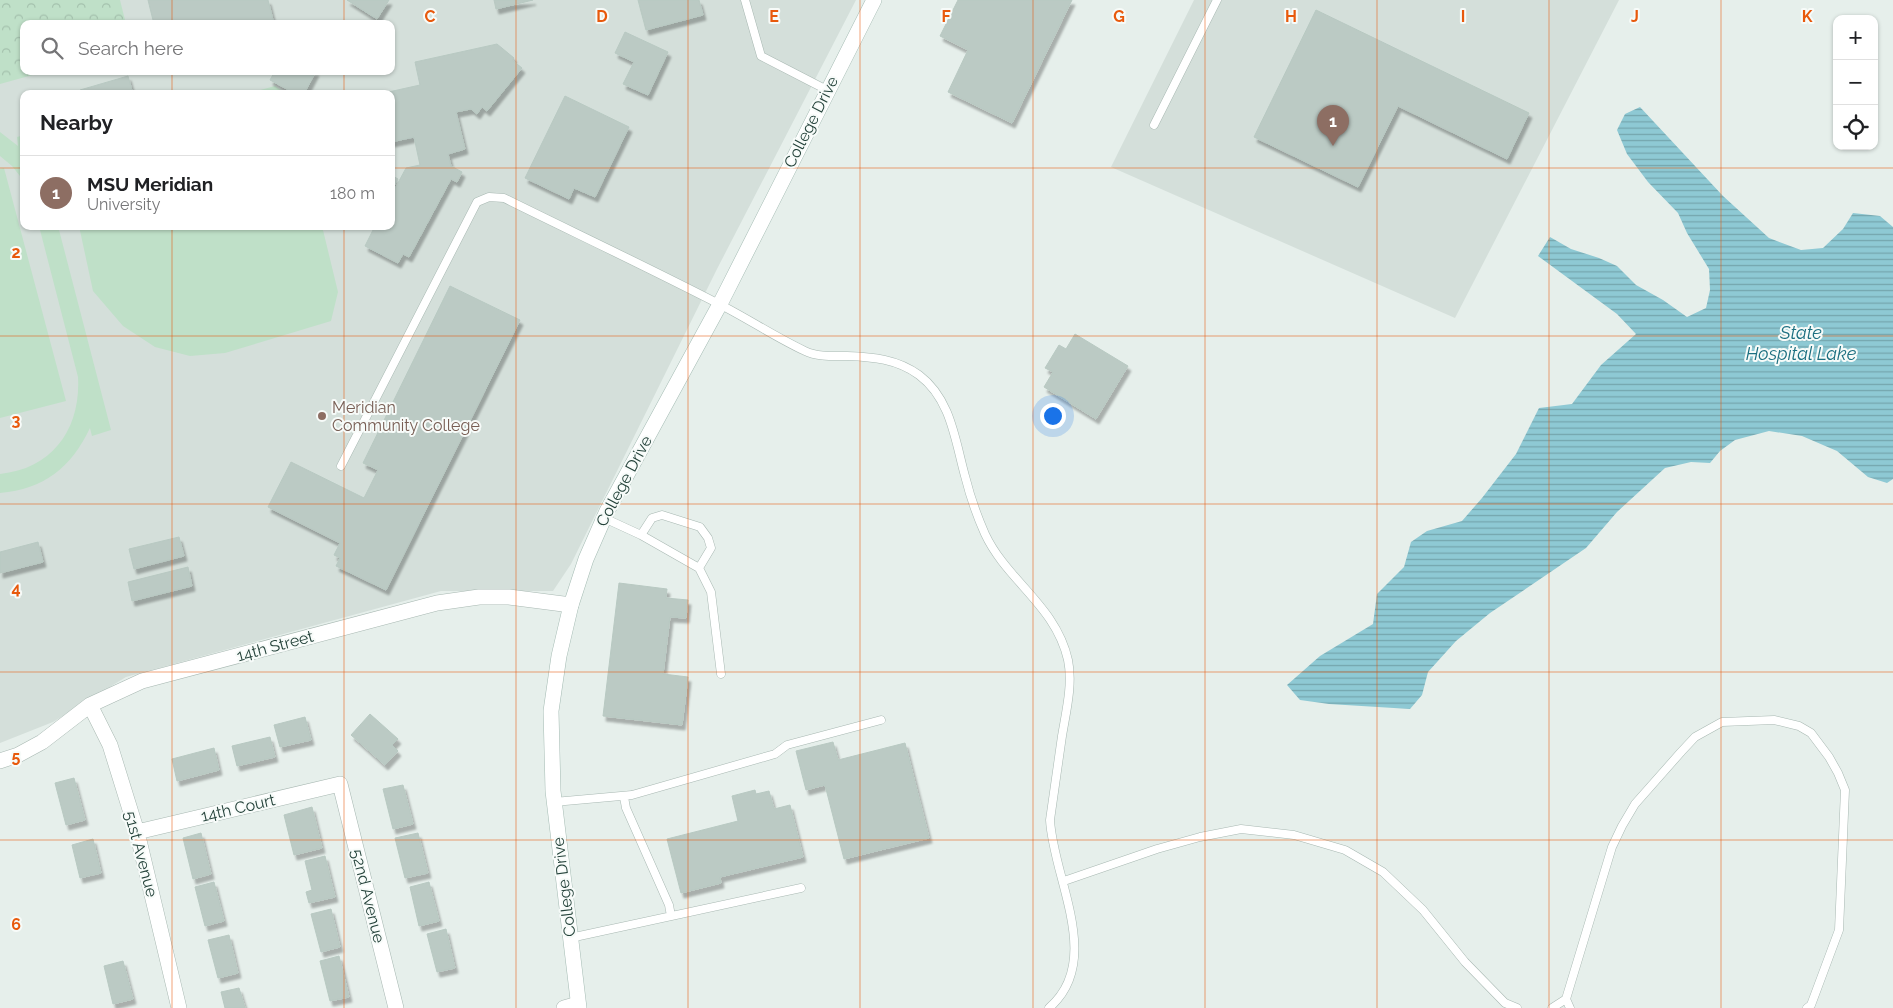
<!DOCTYPE html>
<html lang="en">
<head>
<meta charset="utf-8">
<style>
	:root { --surface:#fff; --page:#f2f2f2; --text:#202124; --muted:#757577; --line:#e0e0e0; --accent:#7f4e3f }
	body { margin:0; font-family:Raleway,sans-serif; background:var(--page); color:var(--text) }
	.controls { position:absolute; right:15px; top:15px; display:grid; overflow:hidden; border-radius:10px; box-shadow:0 1px 4px #0004 }
	.controls button { width:45px; height:45px; display:grid; place-items:center; padding:0; border:0; border-bottom:1px solid var(--line); background:var(--surface); color:var(--text); font:25px sans-serif }
	.you { position:absolute; left:1052px; top:415px; width:18px; height:18px; margin:-12px; border:4px solid #fff; border-radius:50%; background:#1a73e8; box-shadow:0 0 0 8px #1a73e833 }
	.badge { display:grid; place-items:center; width:32px; height:32px; border-radius:50%; background:var(--accent); color:#fff; font-size:16px; font-weight:700 }
	.pin { position:absolute; translate:-50% -41px; filter:drop-shadow(0 1px 2px #0008) }
	.pin::after { content:''; position:absolute; top:26px; width:18px; height:15px; background:inherit; clip-path:polygon(0 0,100% 0,50% 100%) }
	.list { margin:0; padding:0; list-style:none }
	h2 { display:flex; justify-content:space-between; align-items:center; height:65px; margin:0; padding:0 20px; font-size:21px }
	h2 small { font-size:16px; font-weight:400; color:var(--muted) }
	.list li { display:grid; grid-template-columns:32px 1fr auto; gap:15px; align-items:center; box-sizing:border-box; height:75px; padding:0 20px; border-top:1px solid var(--line) }
	.list b { display:block; font-size:19px; white-space:nowrap }
	.list p { margin:0; font-size:16px; white-space:nowrap; color:var(--muted) }
	.list em { font-size:16px; font-style:normal; color:var(--muted) }
	.icon { flex:none; width:28px; height:28px; fill:none; stroke:currentColor; stroke-width:2; stroke-linecap:round; stroke-linejoin:round }
	.map { position:relative; flex:none; width:1893px; height:1008px; overflow:hidden }
	.search { position:absolute; background:var(--surface); box-shadow:0 1px 4px #0004; left:20px; top:20px; width:375px; height:55px; display:flex; align-items:center; gap:12px; box-sizing:border-box; padding:0 18px; border-radius:10px; color:var(--muted); font-size:19px }
	.panel { position:absolute; background:var(--surface); box-shadow:0 1px 4px #0004; left:20px; top:90px; width:375px; height:140px; border-radius:10px }
	.map>svg:first-child { display:block }
</style>
</head>
<body>
<div class="map">
<svg width="1893" height="1008" viewBox="0 0 1893 1008">
	<defs>
		<pattern id="park-crowns" width="20" height="18" patternUnits="userSpaceOnUse" patternTransform="scale(1.25)"><rect width="20" height="18" fill="#bfe0c8"/><path d="M2 6a3 3 0 1 1 6 0M12 15a3 3 0 1 1 6 0" fill="none" stroke="#a4c1ad"/></pattern>
		<pattern id="water-rules" width="6" height="5" patternUnits="userSpaceOnUse" patternTransform="scale(1.25)"><rect width="6" height="5" fill="#8ec9d4"/><path d="M0 2.5h6" fill="none" stroke="#74a5ad"/></pattern>
		<filter id="shadow"><feDropShadow dx="3" dy="5" stdDeviation="1" flood-color="#0004"/></filter>
	</defs>
	<rect width="100%" height="100%" fill="#e6efeb"/>
	<!-- built -->
	<path fill="#d4dfda" fill-rule="evenodd" d="M0 0H856L717 269 571 564 553 591H441L126 677 53 722 0 743ZM24 24H391V71H24ZM24 94H391V226H24Z
		M1194 0H1619L1455 318 1111 167Z"/>
	<!-- grass -->
	<path fill="#bfe0c8" d="M275 86 287 94H246Z
		M0 132 18 146 17 137 24 135V181L12 166 0 156Z
		M4 168 66 401 0 418V169Z
		M39 226H58L111 430 92 436 90 428C71 468 44 489 0 493V474C53 469 81 428 78 377Z
		M79 226H322L338 292 331 321 225 353 190 356 155 347 123 326 93 291Z"/>
	<!-- park -->
	<path fill="url(#park-crowns)" d="M0 0H120L126 24H24V71H47L0 84Z"/>
	<!-- water -->
	<path fill="url(#water-rules)" d="M1640 107 1723 196 1769 238 1801 250 1823 248 1843 229 1853 213 1880 216 1893 227V479L1887 483 1868 477 1837 451 1802 436 1769 431 1735 440 1720 451 1710 463 1691 462 1665 468 1617 512 1586 548 1490 613 1456 641 1428 672 1422 695 1410 709 1329 704 1300 700 1287 685 1320 656 1373 624 1377 594 1404 567 1411 542 1427 531 1462 521 1482 498 1516 454 1539 408 1572 404 1601 365 1636 334 1617 314 1538 256 1550 237 1571 249 1599 258 1617 266 1636 285 1663 300 1687 317 1706 308 1710 290 1709 269 1687 233 1678 213 1648 182 1627 154 1617 130 1625 114Z"/>
	<!-- building -->
	<path fill="#bbcac4" stroke="#b8c9c2" filter="url(#shadow)" d="M148 0H268L274 24H154Z
		M347 0H389L377 19Z
		M494 0H533L496 9Z
		M638 0H699L703 15 646 30Z
		M958 0H1072L1012 123 948 92 968 50 940 36Z
		M1316 10 1529 113 1507 159 1398 106 1358 187 1254 137Z
		M625 32 668 52 648 95 623 84 634 62 615 53Z
		M497 44 514 58 512 60 522 68 487 111 482 107 477 114 471 109 456 112 465 149 448 154 451 166 462 172 457 182 451 179 409 257 403 254 398 263 365 246 375 226H391V196L406 168 420 165 414 137 391 142V94L384 93 420 85 415 62Z
		M275 71H316L304 94H296L270 80Z
		M128 76 133 94H81L80 90Z
		M565 96 629 127 595 197 574 188 569 199 525 178Z
		M391 175 398 179 391 192Z
		M450 286 520 320 386 590 336 566 340 558 334 555 340 543 268 507 291 462 364 498 378 470 363 463Z
		M1075 334 1128 366 1096 419 1044 387 1053 372 1045 368 1059 345 1066 349Z
		M179 537 184 556 134 569 129 549Z
		M38 542 43 562 0 573V552Z
		M188 567 192 586 132 601 128 582Z
		M619 583 667 589 666 598 688 600 686 618 670 617 663 674 688 677 682 725 603 716Z
		M370 714 398 739 392 745 398 751 385 765 351 735Z
		M305 717 311 740 280 747 274 725Z
		M270 737 275 757 237 766 232 746Z
		M833 742 838 760 905 743 929 838 844 859 825 785 806 790 796 751Z
		M214 748 219 770 177 781 172 759Z
		M74 778 85 820 66 825 55 783Z
		M403 785 413 824 393 829 383 789Z
		M755 790 756 794 769 791 774 809 790 805 803 857 720 877 721 883 681 893 667 839 738 821 732 796Z
		M312 807 322 848 294 855 284 815Z
		M201 833 211 874 193 879 183 838Z
		M418 833 428 873 405 878 395 838Z
		M93 839 101 873 80 878 72 845Z
		M325 856 335 897 309 903 306 892 312 890 305 861Z
		M214 882 224 921 205 926 195 887Z
		M429 882 439 921 419 926 410 887Z
		M331 909 340 947 321 952 311 914Z
		M446 929 455 968 437 972 427 934Z
		M229 935 238 973 218 978 208 940Z
		M339 956 349 997 330 1001 320 961Z
		M123 961 133 999 113 1004 104 966Z
		M239 988 245 1008H225L221 992Z"/>
	<g fill="none" stroke-linecap="round" stroke-linejoin="round">
		<!-- lane casing -->
		<g stroke="#a8b8b2" stroke-width="9">
			<path id="lane" d="M745 0 761 56 827 90
				M1154 125 1217 0
				M341 466 477 202 489 197 504 198C575 233 647 267 717 303 747 318 775 337 805 351 817 357 833 356 847 356 873 357 897 359 919 375 951 399 955 440 965 476 970 496 977 516 985 534 1007 581 1056 606 1068 660 1073 684 1066 712 1062 736 1058 764 1054 792 1050 820 1053 878 1104 961 1049 1008
				M604 518 641 535 699 568 711 592 721 674
				M641 535 652 518 662 515 700 527 708 538 711 548 699 568
				M624 797 626 808 669 905 671 916
				M554 802 632 795 775 754 787 745 881 720
				M1064 881 1157 849 1200 837 1241 829 1294 835 1345 850 1383 872 1423 910 1465 962 1505 1003 1517 1008
				M570 938 801 888
				M1566 999 1570 1008
				M1552 1008 1566 999 1612 847 1622 826 1635 804 1681 752 1695 737 1722 722 1774 720 1799 726 1811 733 1829 757 1838 773 1845 790 1839 930 1811 1005 1807 1008"/>
		</g>
		<!-- street casing -->
		<g stroke="#a8b8b2" stroke-width="16">
			<path id="street" d="M90 705 110 745 137 832 179 1008
				M0 761 18 755 42 742 90 705 142 681 437 603 479 597H509L571 605
				M137 832 340 784 396 1008
				M564 1008 578 1004"/>
		</g>
		<!-- secondary casing -->
		<g stroke="#a4bbb3" stroke-width="16">
			<path id="secondary" d="M579 1008 553 791 551 711 559 656 571 605 586 559 607 511 720 304 874 0"/>
		</g>
		<!-- lane -->
		<use href="#lane" stroke="#fff" stroke-width="8"/>
		<!-- street -->
		<use href="#street" stroke="#fff" stroke-width="15"/>
		<!-- secondary -->
		<use href="#secondary" stroke="#fff" stroke-width="15"/>
	</g>
	<!-- grid -->
	<path fill="none" stroke="#e8590c" stroke-width="1" stroke-opacity="0.55" d="M172 0V24M344 0V24M516 0V1008M688 0V1008M860 0V1008M1033 0V1008M1205 0V1008M1377 0V1008M1549 0V1008M1721 0V1008M172 71V94M344 71V94M0 168H24M391 168H1893M172 226V1008M344 226V1008M0 336H1893M0 504H1893M0 672H1893M0 840H1893"/>
	<!-- markers -->
	<circle fill="#8d6e63" stroke="#f7fbf9" stroke-width="2" cx="322" cy="416" r="5"/>
	<g text-anchor="middle" dominant-baseline="central" stroke-width="4" stroke-linejoin="round" paint-order="stroke">
		<!-- street labels -->
		<g font-size="16" fill="#24423a" stroke="#f7fbf9">
			<text transform="translate(811 122) rotate(-63)">College Drive</text>
			<text transform="translate(624 481) rotate(-62)">College Drive</text>
			<text transform="translate(275 646) rotate(-15)">14th Street</text>
			<text transform="translate(238 808) rotate(-13)">14th Court</text>
			<text transform="translate(141 854) rotate(75)">51st Avenue</text>
			<text transform="translate(564 887) rotate(-97)">College Drive</text>
			<text transform="translate(368 896) rotate(76)">52nd Avenue</text>
		</g>
		<!-- education labels -->
		<g font-size="16" fill="#785e54" stroke="#f7fbf9" text-anchor="start">
			<text x="332" y="407">Meridian<tspan x="332" dy="18">Community College</tspan></text>
		</g>
		<!-- water labels -->
		<g font-size="18" font-style="italic" fill="#1c6f80" stroke="#f7fbf9">
			<text x="1801" y="332">State<tspan x="1801" dy="21">Hospital Lake</tspan></text>
		</g>
	</g>
	<g font-size="16" text-anchor="middle" font-weight="bold" fill="#e8590c" stroke="#f7fbf9" stroke-width="4" stroke-linejoin="round" paint-order="stroke">
		<text x="430" y="22">C</text>
		<text x="602" y="22">D</text>
		<text x="774" y="22">E</text>
		<text x="946" y="22">F</text>
		<text x="1119" y="22">G</text>
		<text x="1291" y="22">H</text>
		<text x="1463" y="22">I</text>
		<text x="1635" y="22">J</text>
		<text x="1807" y="22">K</text>
		<text x="16" y="258">2</text>
		<text x="16" y="426">3</text>
		<text x="16" y="594">4</text>
		<text x="16" y="762">5</text>
		<text x="16" y="930">6</text>
	</g>
</svg>
<div class="controls">
<button>+</button>
<button>−</button>
<button><svg class="icon" aria-label="locate" viewBox="0 0 24 24"><circle cx="12" cy="12" r="6"/><path d="M12 2v4M12 18v4M2 12h4M18 12h4"/></svg></button>
</div>
<div class="you"></div>
<div class="pin badge" style="left:1333px;top:146px;background:#8d6e63">1</div>
<div class="search"><svg class="icon" aria-label="search" viewBox="0 0 24 24"><circle cx="10" cy="10" r="6"/><path d="M15 15l6 6"/></svg>Search here</div>
<section class="panel">
<h2>Nearby<small></small></h2>
<ul class="list">
<li><span class="badge" style="background:#8d6e63">1</span><div><b>MSU Meridian</b><p>University</p></div><em>180 m</em></li>
</ul>
</section>
</div>
</body>
</html>
